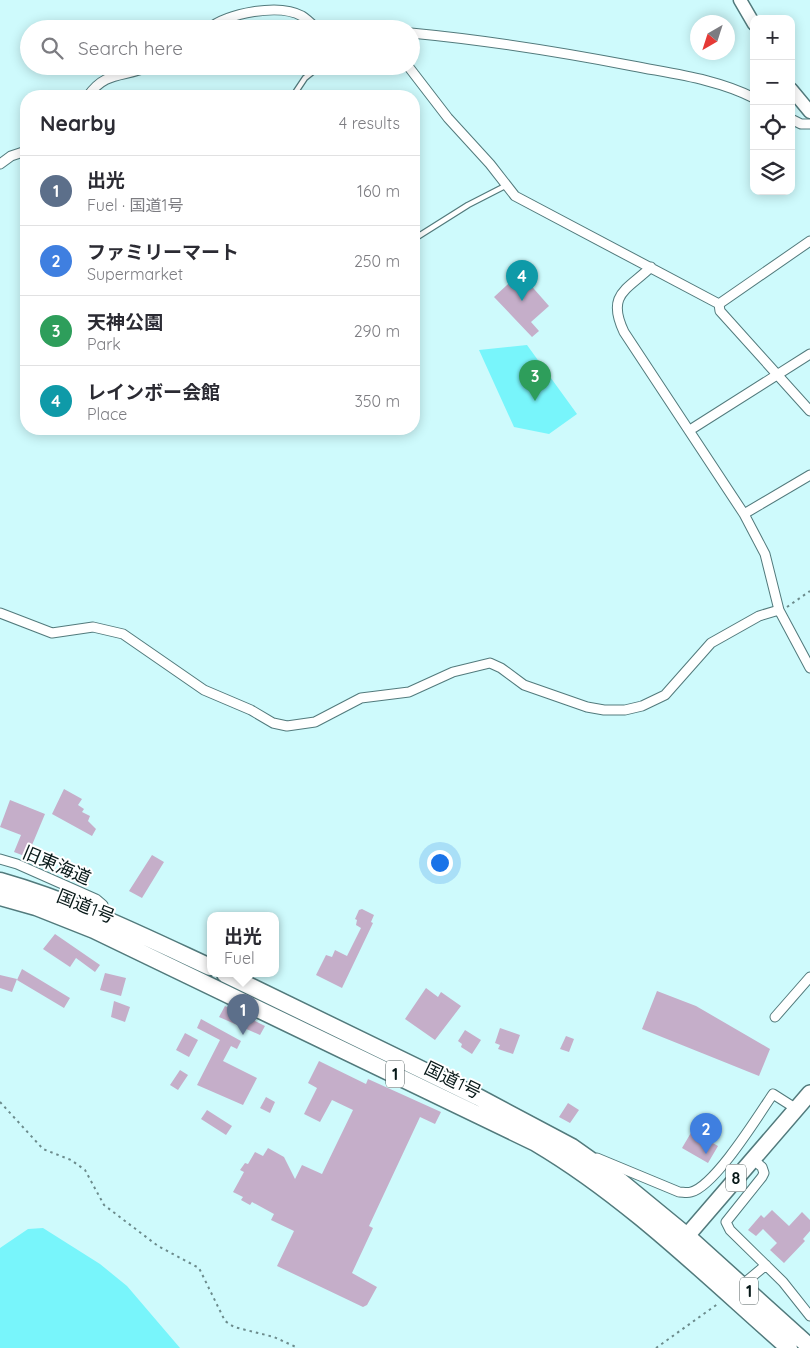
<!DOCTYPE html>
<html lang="en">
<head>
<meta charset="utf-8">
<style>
	:root { --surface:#fff; --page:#f7f7f7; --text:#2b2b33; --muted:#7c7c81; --line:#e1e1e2; --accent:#802390 }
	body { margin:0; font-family:Quicksand,"Noto Sans JP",sans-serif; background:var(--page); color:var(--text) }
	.controls { position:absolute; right:15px; top:15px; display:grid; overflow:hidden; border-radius:10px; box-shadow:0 2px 12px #0003 }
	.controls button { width:45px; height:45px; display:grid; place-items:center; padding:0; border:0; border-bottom:1px solid var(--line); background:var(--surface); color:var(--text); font:25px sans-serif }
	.compass { position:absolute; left:690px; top:15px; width:45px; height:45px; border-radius:50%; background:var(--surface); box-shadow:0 2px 12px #0003; rotate:219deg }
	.you { position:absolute; left:439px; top:862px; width:18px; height:18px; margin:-12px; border:4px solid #fff; border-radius:50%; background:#1a73e8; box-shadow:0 0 0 8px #1a73e833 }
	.badge { display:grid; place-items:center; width:32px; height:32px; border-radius:50%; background:var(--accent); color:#fff; font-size:16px; font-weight:700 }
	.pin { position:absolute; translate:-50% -41px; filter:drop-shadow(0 1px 2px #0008) }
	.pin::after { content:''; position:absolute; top:26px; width:18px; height:15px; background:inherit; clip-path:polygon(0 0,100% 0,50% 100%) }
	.popup { position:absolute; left:207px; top:912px; width:72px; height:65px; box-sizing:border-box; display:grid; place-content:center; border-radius:10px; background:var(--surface); filter:drop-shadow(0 1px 4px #0005); font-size:16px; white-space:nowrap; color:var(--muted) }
	.popup b { font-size:19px; color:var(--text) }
	.popup::after { content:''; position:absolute; left:50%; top:100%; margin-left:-10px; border:10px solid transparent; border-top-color:var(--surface) }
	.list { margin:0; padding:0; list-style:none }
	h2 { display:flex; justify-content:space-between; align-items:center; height:65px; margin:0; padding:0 20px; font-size:21px }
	h2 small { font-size:16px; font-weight:400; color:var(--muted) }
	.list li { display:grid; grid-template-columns:32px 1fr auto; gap:15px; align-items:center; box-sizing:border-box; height:70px; padding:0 20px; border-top:1px solid var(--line) }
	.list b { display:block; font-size:19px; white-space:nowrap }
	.list p { margin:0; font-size:16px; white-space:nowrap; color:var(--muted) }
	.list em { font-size:16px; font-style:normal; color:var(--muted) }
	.icon { flex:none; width:28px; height:28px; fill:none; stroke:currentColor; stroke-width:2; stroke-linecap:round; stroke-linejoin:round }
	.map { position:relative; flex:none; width:810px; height:1348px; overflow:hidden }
	.search { position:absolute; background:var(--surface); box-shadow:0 2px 12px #0003; left:20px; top:20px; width:400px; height:55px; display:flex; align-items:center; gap:12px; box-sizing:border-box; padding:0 18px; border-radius:28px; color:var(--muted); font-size:19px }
	.panel { position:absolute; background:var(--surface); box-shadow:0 2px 12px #0003; left:20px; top:90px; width:400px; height:345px; border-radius:20px }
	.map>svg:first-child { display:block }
</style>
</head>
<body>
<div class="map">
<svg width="810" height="1348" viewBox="0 0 810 1348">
	<rect width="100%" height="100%" fill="#cefafc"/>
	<!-- green -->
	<path fill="#78f5fb" d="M527 345 577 414 549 434 514 427 479 350Z
		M43 1228 100 1264 127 1286 180 1348H0V1248L28 1229Z"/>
	<!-- building -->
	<path fill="#c5aec9" d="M520 273 549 306 531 322 539 331 532 337 494 297Z
		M64 789 82 799 78 805 84 809 82 812 90 816 88 821 96 829 92 836 52 814Z
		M10 800 45 814 27 857 14 852 21 835 0 827Z
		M152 855 164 862 142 898 129 891Z
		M362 909 374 915 371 922 373 923 342 988 316 975 326 955 332 957 335 950 347 956 361 928 356 925 357 920 355 919 359 910Z
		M55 934 100 965 95 972 76 958 70 967 43 949Z
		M22 969 70 998 64 1008 17 980Z
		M105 973 126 978 121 996 100 990Z
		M0 975 17 979 12 992 0 988Z
		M426 988 438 997 441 992 461 1006 435 1040 405 1019Z
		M657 991 696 1006 770 1049 759 1076 642 1029Z
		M114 1001 130 1007 125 1022 111 1017Z
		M225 1006 265 1026 260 1035 219 1017Z
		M201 1019 241 1041 237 1049 231 1046 223 1061 257 1078 243 1105 197 1085 220 1040 197 1028Z
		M500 1028 520 1035 513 1054 498 1049 500 1045 495 1043Z
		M465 1030 481 1040 472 1054 461 1047 462 1044 458 1041Z
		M185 1033 198 1040 189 1057 176 1050Z
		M566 1036 574 1039 569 1052 560 1049Z
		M319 1061 366 1084 368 1079 441 1112 435 1124 420 1117 369 1226 373 1228 352 1273 377 1287 367 1305 363 1307 277 1266 294 1231 271 1220 274 1214 252 1202 250 1205 241 1200 243 1197 233 1192 244 1172 240 1170 245 1163 248 1164 255 1152 263 1156 268 1148 284 1157 295 1179 302 1165 322 1174 353 1110 332 1100 320 1122 304 1114 317 1088 308 1083Z
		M180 1070 188 1075 178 1090 170 1085Z
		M266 1097 275 1102 270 1113 260 1108Z
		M568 1103 579 1110 570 1123 559 1117Z
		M207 1110 232 1126 226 1135 201 1119Z
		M692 1131 718 1146 708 1163 682 1148Z
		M772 1210 789 1226 802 1212 810 1220V1231L803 1239 805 1241 784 1263 770 1250 777 1243 763 1229 756 1236 748 1230 761 1215 764 1218Z"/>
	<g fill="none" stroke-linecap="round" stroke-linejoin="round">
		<!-- lane casing -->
		<g stroke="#527a7c" stroke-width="7">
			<path id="lane" d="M293 96 305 78 320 66
				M414 239 468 205 507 185"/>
		</g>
		<!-- street casing -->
		<g stroke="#527a7c" stroke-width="11">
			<path id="street" d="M208 29C228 13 279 3 302 16 307 19 312 24 317 29
				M411 33C485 40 560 52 633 66 674 74 717 79 754 98
				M408 66 448 118 490 164 515 196 719 304 720 311 810 411
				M88 96C106 70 124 78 150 66
				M791 119 801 124H810
				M0 164 11 156 26 151
				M651 267C627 290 606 294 624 332L744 514 765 554 779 610 810 668
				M719 304 810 241
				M690 430 810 354
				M744 514 810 475
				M0 613 52 633 93 627 123 634 204 690 251 710 273 723 287 726 315 722 361 698 409 692 453 672 490 663 501 668 524 685 587 707 604 710H625L642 706 665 695 711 643 759 616 779 610
				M0 859 17 864 96 899 103 905 98 918
				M775 1017 810 977
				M597 1158 679 1192C683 1192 687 1193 691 1192 715 1186 758 1116 773 1094L795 1108
				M752 1159 762 1167 764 1173 762 1177 726 1222 730 1230 783 1282 810 1316
				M742 1285 766 1265"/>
		</g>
		<!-- secondary casing -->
		<g stroke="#527a7c" stroke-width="15">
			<path id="secondary" d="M740 0 754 24
				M791 89 810 112"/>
		</g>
		<!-- primary casing -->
		<g stroke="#527a7c" stroke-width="18">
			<path id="primary" d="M679 1245 810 1093"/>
		</g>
		<!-- highway casing -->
		<g stroke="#527a7c" stroke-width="19">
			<path id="highway" d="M0 881C74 902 141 935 210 967
				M0 897 36 907 94 930 536 1143C629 1198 708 1277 789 1348
				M225 974 478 1097 572 1147 620 1181 687 1236 810 1347"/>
		</g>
		<!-- path -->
		<path stroke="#6c8b8c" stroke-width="2" stroke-dasharray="2.5 4" stroke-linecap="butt" d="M787 607 810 591
			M0 1102 43 1149 71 1160 85 1170 104 1205 158 1246 199 1268 225 1321 234 1327 274 1337 298 1348
			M656 1348 719 1303"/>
		<!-- lane -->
		<use href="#lane" stroke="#fff" stroke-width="4.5"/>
		<!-- street -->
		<use href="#street" stroke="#fff" stroke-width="9"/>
		<!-- secondary -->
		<use href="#secondary" stroke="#fff" stroke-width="12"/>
		<!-- primary -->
		<use href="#primary" stroke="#fff" stroke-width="15"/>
		<!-- highway -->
		<use href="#highway" stroke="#fff" stroke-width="16"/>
	</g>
	<g text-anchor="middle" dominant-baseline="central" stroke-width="4" stroke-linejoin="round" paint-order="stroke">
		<!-- shield labels -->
		<g fill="#fff" stroke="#525e5e" stroke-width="1">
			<rect x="386" y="1060.5" width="18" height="27" rx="4"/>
			<rect x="726" y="1164.5" width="20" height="27" rx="4"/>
			<rect x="740" y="1277.5" width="18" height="27" rx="4"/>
		</g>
		<g font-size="16" font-weight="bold" fill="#081919">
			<text x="395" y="1074">1</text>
			<text x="736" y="1178">8</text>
			<text x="749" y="1291">1</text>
		</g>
		<!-- street labels -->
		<g font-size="18" fill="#081919" stroke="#fff">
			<text transform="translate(57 865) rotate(23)">旧東海道</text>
			<text transform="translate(86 906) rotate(22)">国道1号</text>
			<text transform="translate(453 1080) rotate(26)">国道1号</text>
		</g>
	</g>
</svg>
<div class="controls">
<button>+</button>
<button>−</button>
<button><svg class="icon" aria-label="locate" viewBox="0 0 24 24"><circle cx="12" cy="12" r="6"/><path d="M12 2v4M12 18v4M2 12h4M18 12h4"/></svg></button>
<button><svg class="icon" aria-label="layers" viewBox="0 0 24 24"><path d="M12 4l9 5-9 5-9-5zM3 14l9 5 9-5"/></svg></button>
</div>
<svg class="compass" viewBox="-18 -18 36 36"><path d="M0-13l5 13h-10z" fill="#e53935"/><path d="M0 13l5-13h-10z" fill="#7c7c81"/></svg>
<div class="you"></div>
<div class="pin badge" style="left:243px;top:1035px;background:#5c6f8a">1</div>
<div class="popup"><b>出光</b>Fuel</div>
<div class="pin badge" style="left:706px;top:1154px;background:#3f7fe0">2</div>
<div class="pin badge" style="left:535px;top:401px;background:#2e9e5b">3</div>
<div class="pin badge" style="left:522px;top:301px;background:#0f9aa8">4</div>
<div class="search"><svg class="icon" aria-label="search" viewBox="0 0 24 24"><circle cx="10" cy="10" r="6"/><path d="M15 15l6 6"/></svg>Search here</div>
<section class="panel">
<h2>Nearby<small>4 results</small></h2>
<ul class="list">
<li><span class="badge" style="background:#5c6f8a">1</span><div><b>出光</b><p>Fuel · 国道1号</p></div><em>160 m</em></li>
<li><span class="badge" style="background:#3f7fe0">2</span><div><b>ファミリーマート</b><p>Supermarket</p></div><em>250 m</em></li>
<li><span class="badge" style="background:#2e9e5b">3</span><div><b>天神公園</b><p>Park</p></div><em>290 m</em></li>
<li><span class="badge" style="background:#0f9aa8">4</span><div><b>レインボー会館</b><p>Place</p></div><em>350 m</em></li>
</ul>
</section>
</div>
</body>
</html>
